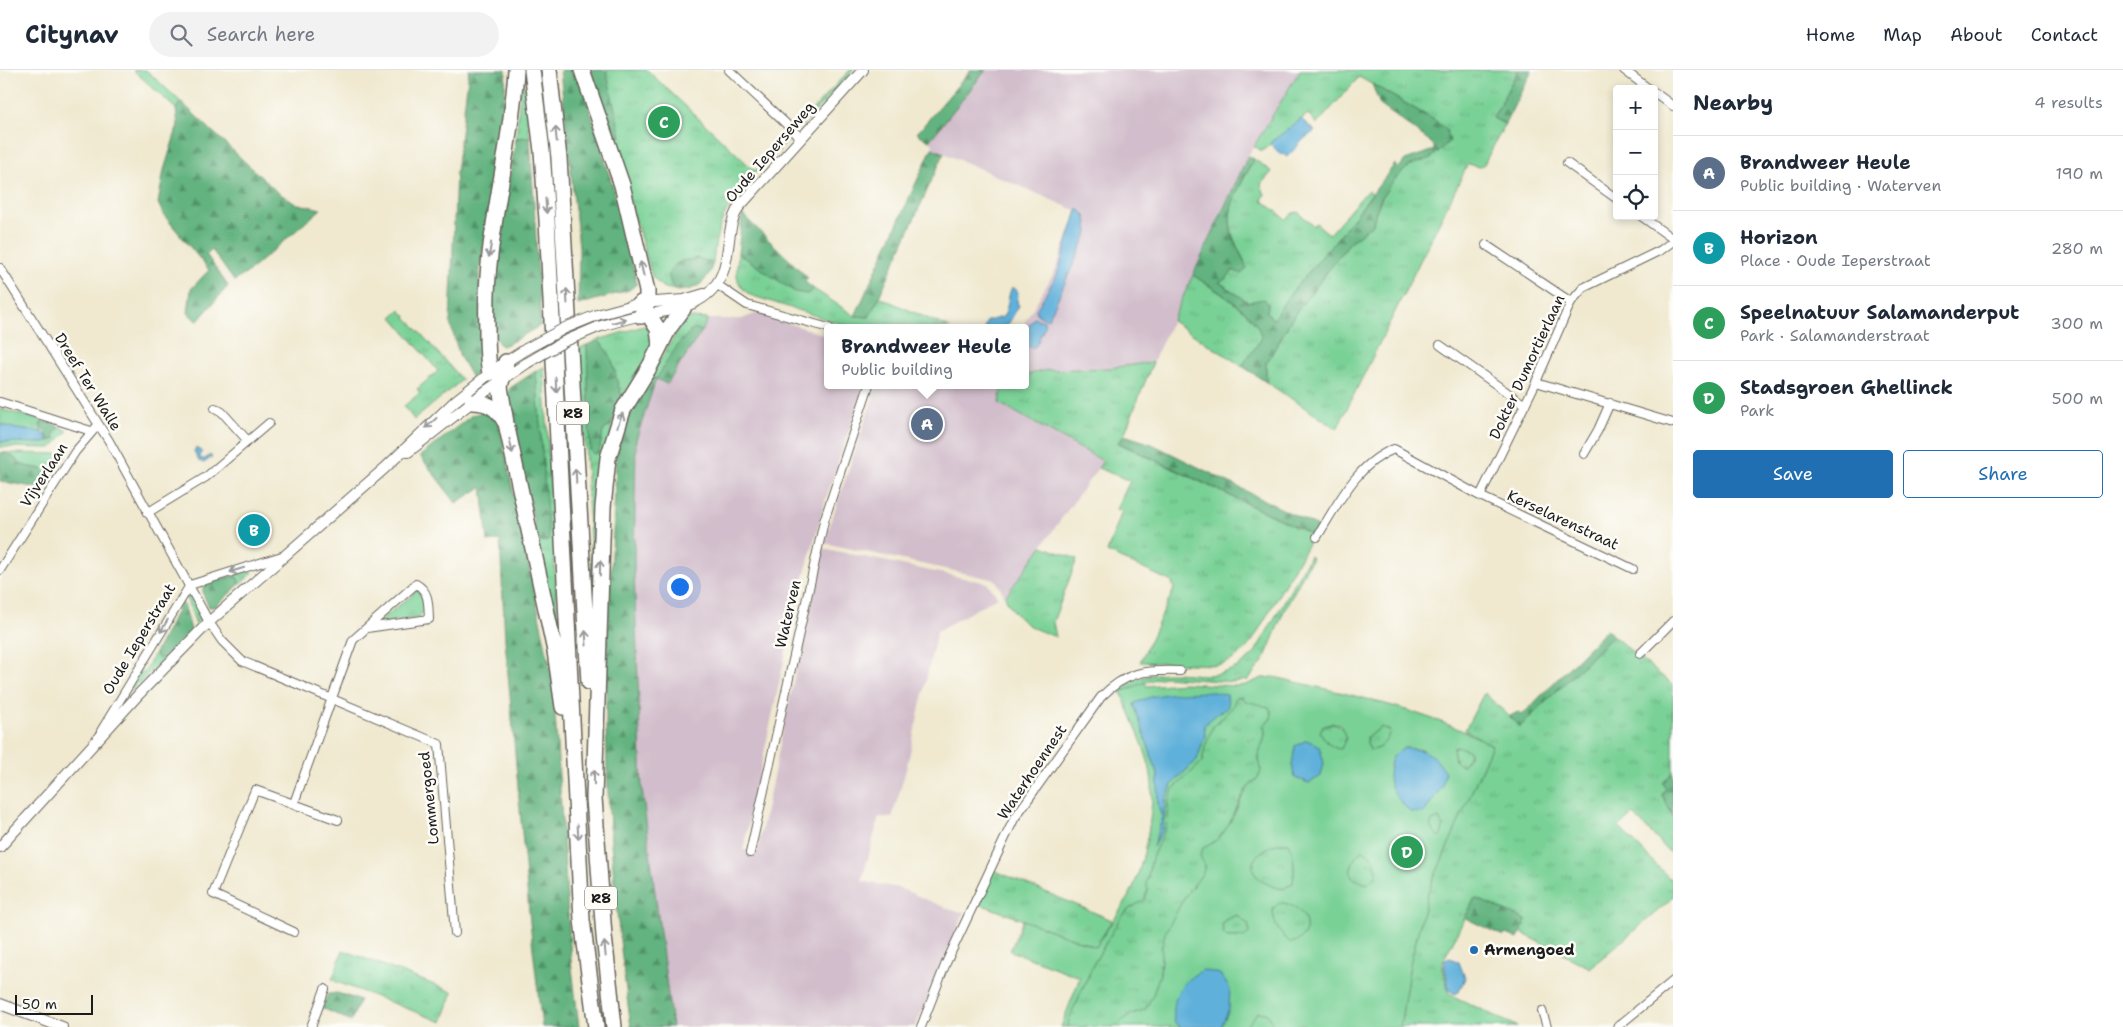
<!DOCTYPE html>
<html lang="en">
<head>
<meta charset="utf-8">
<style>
	:root { --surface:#fff; --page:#f2f2f3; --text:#1f2937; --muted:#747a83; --line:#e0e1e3; --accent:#1f6fb2 }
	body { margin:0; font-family:"Shantell Sans",sans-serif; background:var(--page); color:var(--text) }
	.controls { position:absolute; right:15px; top:15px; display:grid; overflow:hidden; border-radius:5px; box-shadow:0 2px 8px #0003 }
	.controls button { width:45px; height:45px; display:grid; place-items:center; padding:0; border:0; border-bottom:1px solid var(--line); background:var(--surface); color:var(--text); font:25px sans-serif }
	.scale { position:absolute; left:15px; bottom:12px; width:78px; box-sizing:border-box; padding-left:5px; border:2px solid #1c1c1c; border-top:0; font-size:14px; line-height:18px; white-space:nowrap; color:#1c1c1c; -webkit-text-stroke:4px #fdfcf7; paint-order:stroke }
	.you { position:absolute; left:679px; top:516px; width:18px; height:18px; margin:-12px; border:4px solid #fff; border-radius:50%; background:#1a73e8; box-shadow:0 0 0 8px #1a73e833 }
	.badge { display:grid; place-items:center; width:32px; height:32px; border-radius:50%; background:var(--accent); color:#fff; font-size:16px; font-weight:700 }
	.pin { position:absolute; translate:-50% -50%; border:2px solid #fff; box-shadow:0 1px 5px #0006 }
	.popup { position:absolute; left:824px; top:254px; width:205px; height:65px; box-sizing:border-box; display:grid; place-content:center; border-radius:5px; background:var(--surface); filter:drop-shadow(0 1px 4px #0005); font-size:16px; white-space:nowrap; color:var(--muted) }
	.popup b { font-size:19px; color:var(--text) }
	.popup::after { content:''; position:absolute; left:50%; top:100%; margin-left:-10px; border:10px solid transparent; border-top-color:var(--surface) }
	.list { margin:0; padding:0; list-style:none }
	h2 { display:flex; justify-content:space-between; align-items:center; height:65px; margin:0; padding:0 20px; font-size:21px }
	h2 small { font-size:16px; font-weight:400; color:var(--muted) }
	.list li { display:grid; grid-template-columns:32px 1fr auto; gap:15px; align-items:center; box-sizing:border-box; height:75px; padding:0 20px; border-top:1px solid var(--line) }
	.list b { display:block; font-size:19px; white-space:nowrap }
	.list p { margin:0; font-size:16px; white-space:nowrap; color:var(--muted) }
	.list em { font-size:16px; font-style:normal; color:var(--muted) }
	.actions { display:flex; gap:10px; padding:15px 20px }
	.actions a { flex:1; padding:11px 0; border:1px solid var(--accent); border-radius:5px; text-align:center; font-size:18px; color:var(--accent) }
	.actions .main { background:var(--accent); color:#fff }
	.icon { flex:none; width:28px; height:28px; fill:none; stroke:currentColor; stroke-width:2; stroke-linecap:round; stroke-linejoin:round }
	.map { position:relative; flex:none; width:1673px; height:957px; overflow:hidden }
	header { display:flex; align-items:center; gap:30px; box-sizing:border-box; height:70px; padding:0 25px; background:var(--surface); border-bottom:1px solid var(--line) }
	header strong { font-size:24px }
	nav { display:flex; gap:28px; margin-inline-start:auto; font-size:18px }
	.search { width:350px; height:45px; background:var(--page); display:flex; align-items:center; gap:12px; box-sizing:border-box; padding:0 18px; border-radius:28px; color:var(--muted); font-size:19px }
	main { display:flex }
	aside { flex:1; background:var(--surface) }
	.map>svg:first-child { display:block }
</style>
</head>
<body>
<header>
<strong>Citynav</strong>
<div class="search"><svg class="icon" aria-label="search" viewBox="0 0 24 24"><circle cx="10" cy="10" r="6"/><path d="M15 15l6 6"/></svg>Search here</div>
<nav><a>Home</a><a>Map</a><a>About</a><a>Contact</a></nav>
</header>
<main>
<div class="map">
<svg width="1673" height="957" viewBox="0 0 1673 957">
	<defs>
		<pattern id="grass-tufts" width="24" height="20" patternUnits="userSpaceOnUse" patternTransform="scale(1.25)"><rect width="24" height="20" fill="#79d196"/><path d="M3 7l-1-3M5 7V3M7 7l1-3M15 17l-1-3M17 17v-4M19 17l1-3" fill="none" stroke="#68b381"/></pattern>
		<pattern id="forest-firs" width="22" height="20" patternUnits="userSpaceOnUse" patternTransform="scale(1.25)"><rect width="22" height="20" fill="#62b37f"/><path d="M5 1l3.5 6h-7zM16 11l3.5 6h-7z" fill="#509167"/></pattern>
	</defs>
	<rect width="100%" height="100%" fill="#fdfcf7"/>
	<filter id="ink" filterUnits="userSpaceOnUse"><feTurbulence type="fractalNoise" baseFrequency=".02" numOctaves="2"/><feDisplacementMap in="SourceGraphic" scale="10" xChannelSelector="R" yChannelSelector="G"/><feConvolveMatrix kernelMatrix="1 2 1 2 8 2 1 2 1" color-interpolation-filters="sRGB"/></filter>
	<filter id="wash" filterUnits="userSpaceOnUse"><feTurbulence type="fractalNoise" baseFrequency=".0096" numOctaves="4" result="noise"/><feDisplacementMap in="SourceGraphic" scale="20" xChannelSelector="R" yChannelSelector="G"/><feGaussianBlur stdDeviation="1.12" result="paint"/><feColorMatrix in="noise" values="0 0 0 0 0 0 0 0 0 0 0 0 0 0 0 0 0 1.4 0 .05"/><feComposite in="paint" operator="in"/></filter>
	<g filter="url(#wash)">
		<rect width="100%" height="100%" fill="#f0e9d0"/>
		<!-- industrial -->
		<path fill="#d1bdcb" d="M986 0H1300L1248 86 1153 292 1110 298 1047 300 1026 305V258H1021L1055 201 1077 141 932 78 933 74 929 71Z
			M757 243 828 266V315H865L827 425 797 531 743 780 757 782 822 478 987 513 998 527 937 561 907 696 892 748 879 747 862 811 899 818 951 840 964 842 915 957H672L642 719 634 500 636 370 656 309 667 314 708 249H742Z
			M877 315H1003L999 333 1103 391 1005 527 996 510 824 473Z"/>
		<!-- grass -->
		<path fill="url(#grass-tufts)" stroke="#4a7659" d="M133 0H146L181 32 176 39Z
			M522 0 530 67 516 68Z
			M606 0H647L755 101 787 68 790 70C748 112 718 129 713 193L696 188 687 191 670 215 678 221 662 217 652 206 611 67 620 66Z
			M850 0H854L802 55 800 53Z
			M1300 0H1518L1493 48 1505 54 1484 94 1479 97 1468 94 1337 359 1266 312V294L1294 245 1350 172 1373 154C1377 131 1390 109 1410 96 1415 92 1423 92 1429 89 1436 85 1443 77 1449 71L1436 51 1359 7 1317 54 1308 44 1262 81 1254 76Z
			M1254 89 1272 102 1261 114 1265 125 1262 130 1286 149 1293 143 1298 142 1314 156 1316 153 1329 164 1368 120 1372 123 1350 153 1287 228 1273 250 1267 242 1268 234 1248 232 1219 212C1229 207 1236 198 1245 192 1218 142 1231 136 1254 89Z
			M738 183 795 222 807 224 814 219 855 246 869 247 879 227 950 258H854L750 225C733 213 737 202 738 183Z
			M1193 205C1208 216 1263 247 1261 267 1260 277 1248 289 1242 296L1172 251Z
			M400 240 462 310 414 350 404 336 420 323 417 319 438 301 392 247Z
			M690 248 708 249 702 261 691 260 656 309 651 305 683 252Z
			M650 254 654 259 653 278 623 328C611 303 620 293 598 270Z
			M587 275 590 381 594 384 599 382 603 361 612 354 595 561 580 278Z
			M1153 292 1124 365 1118 373 1313 465 1253 570C1243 583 1233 593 1216 595L1140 592 1174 519 1172 512 1107 482 1122 441 1116 439 1130 411 1098 398 1103 391 999 333 1003 315H1026V305L1047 300 1110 298Z
			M544 297 559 578 538 472 548 471 536 301Z
			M0 339 45 351 40 354 42 362 16 359 0 354Z
			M60 357 68 361 51 378 0 377V372L44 373 55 369 54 364Z
			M8 383 67 384 46 415 42 399 24 396Z
			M1042 476 1077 489 1053 552 1056 567C1029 557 1019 554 1005 527Z
			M1310 486 1312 488 1284 541 1264 590 1248 610 1233 612 1165 607 1155 609 1121 622 1119 620C1128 615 1137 608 1147 606 1189 595 1216 621 1254 584Z
			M250 501 253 503 239 515V511L235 506H231Z
			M416 518 423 522 425 539 418 548 380 553 378 551 414 524 412 521Z
			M185 525H189L200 542V548L196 554Z
			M1613 566 1673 615V702L1663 713 1666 718 1662 725 1673 746V786L1633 744 1619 757 1673 812V828L1590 898 1520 862 1526 850 1475 828 1442 893 1449 924 1518 957H1400L1410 894 1428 822 1492 675 1465 660 1484 623 1520 656Z
			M155 583 159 588H164L131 621 127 618 139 597 143 604Z
			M1236 627H1242L1269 637 1272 643 1271 649 1264 655C1268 671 1259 675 1259 688 1259 692 1262 696 1261 700 1260 709 1250 714 1245 721 1232 744 1229 767 1203 778L1205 795 1203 803 1184 828 1162 876 1160 904 1153 925 1145 940C1134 942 1123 948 1116 957H1068L1069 949 1093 895 1119 850 1129 839 1144 830 1148 820 1146 813 1153 785 1168 747V733L1173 719 1202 692 1205 676 1213 656 1225 646Z
			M1336 653 1343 660 1346 668 1341 680C1331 679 1325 670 1320 662L1322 657Z
			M1382 657 1390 661C1388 671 1381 680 1370 680L1367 673V667Z
			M1457 676 1470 680 1469 687 1463 695 1459 696 1455 691 1453 678Z
			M1439 748 1444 756 1440 769 1430 757 1432 751Z
			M1280 773H1289C1295 787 1295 799 1293 813L1283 819C1245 811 1241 785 1280 773Z
			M1363 780C1378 787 1383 807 1367 814L1351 808C1348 798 1354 786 1363 780Z
			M993 800 1112 850 1096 877 977 833Z
			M1279 833C1305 832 1319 866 1291 873 1279 864 1273 853 1273 839Z
			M1237 845 1248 854 1250 862 1244 867H1227L1223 863 1222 856 1225 850Z
			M343 880 453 922 442 952 332 910Z
			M1258 942 1266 943 1275 957H1245Z"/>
		<!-- forest -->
		<path fill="url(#forest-firs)" stroke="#3f684e" d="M469 0H506L503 57 479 205 483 294 480 300 472 308 460 287 450 253 456 102Z
			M560 0H578L620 141 637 214 629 220 578 235 579 177Z
			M590 0H606L621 66 611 67Z
			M971 0H986L929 71 917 63Z
			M1518 0H1532L1505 54 1493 48Z
			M1372 14 1436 51 1447 61 1450 71C1443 76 1436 85 1429 89 1423 92 1416 92 1410 96 1391 109 1377 131 1373 154L1350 172 1294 245 1266 294V312L1242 296 1261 269C1260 243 1213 219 1193 205L1248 86 1254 89C1240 117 1222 139 1234 170 1237 180 1244 188 1247 199L1241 204 1233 200 1227 208 1219 212 1248 232 1264 229 1268 234 1267 242 1273 250 1287 228 1350 153 1395 94 1399 98 1405 90 1434 80V76L1427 69 1380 35Z
			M181 32 276 121 294 133 321 139 247 203 234 211 212 180 206 184 228 216 197 252 188 243 191 219 209 200 163 144 158 133 164 100 178 55 176 39Z
			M530 67 541 255 508 274 501 276 495 268 493 258 494 199 516 68Z
			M932 78 944 83 879 227 869 247 855 246Z
			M742 144 808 208 805 212 814 219 807 224 795 222 738 183Z
			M697 188 713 193C707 212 698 220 678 221 669 214 664 203 676 194 681 190 691 190 697 188Z
			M697 259 702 261 667 314 656 309 636 370 634 500 642 719 672 957H631C617 858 607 756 606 655 605 566 614 477 616 387 623 356 635 331 651 305L656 309C665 296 682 262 697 259Z
			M598 270C620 293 611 303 623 328L612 354 603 361 599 382 594 384 590 381 587 275Z
			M536 301 549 471 538 472 507 326 510 318Z
			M487 341 499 353 553 612 571 890 579 957H542L530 853 505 570 500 470 488 472 482 417 456 433 420 386 472 345Z
			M45 351 60 357 54 364 55 369 49 370 40 354Z
			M1124 365 1152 374 1318 457 1313 465 1118 372Z
			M0 382 8 383 24 396 42 399 46 408 44 419 0 411Z
			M231 506 238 508 239 515 215 537H209L203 524V516L208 512Z
			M178 526 185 537 191 560 164 588 159 589 155 583 178 539 175 528Z
			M1607 559 1613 566 1520 657 1510 646 1518 642 1522 645Z
			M1673 702V746L1662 725 1666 718 1663 713Z
			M1475 828 1526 850 1518 869 1505 863 1503 866 1465 848Z
			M337 923 360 930 351 951 322 938 328 924Z"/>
		<!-- green -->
		<path fill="#79d196" stroke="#4a7659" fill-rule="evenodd" d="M1274 607C1347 624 1425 639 1492 675L1428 822 1410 894 1400 957H1307L1301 954 1294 957H1275L1266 943 1258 942 1245 957H1221L1229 939 1174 952 1181 957H1116C1123 948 1134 942 1145 940L1153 925 1160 904 1162 876 1165 863 1184 828 1203 803 1205 795 1200 786 1203 778C1229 767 1232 744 1246 721 1250 714 1260 709 1261 700 1261 696 1259 692 1259 688 1259 675 1268 671 1264 655L1271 649 1272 643 1269 637 1245 631 1242 627H1236L1232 638 1213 656 1205 676 1202 692 1173 719 1168 733 1166 758 1153 785 1146 813 1148 820 1144 830 1129 839 1119 850 1093 895 1069 949 1068 957H1061L1080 907 1010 881 1023 850 1096 877C1107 858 1121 841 1131 822 1144 795 1156 734 1151 705 1148 683 1130 644 1121 622L1145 612 1146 616 1184 613 1236 616 1246 615 1262 608ZM1199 623 1228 638 1218 643 1203 655 1205 666 1197 690 1173 713 1165 731 1163 759 1156 767 1162 748 1158 735V705L1134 634 1142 630ZM1333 653 1340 654 1346 668 1341 679C1331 679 1325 670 1320 662L1322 657ZM1382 657 1390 661C1387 671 1381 680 1370 680L1367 673V667ZM1457 676 1470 681 1469 687 1463 695H1459L1455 691 1453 678ZM1405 678 1424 680 1392 687ZM1439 748 1442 756H1444L1440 768 1430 757 1432 751ZM1280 773H1288C1295 787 1295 799 1293 813L1283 819C1245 811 1241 785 1280 773ZM1363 780C1373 785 1377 795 1377 806L1367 814 1352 808C1348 798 1354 786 1363 780ZM1279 833C1305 832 1319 866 1291 873 1279 864 1273 853 1273 839ZM1237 845 1248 854 1250 862 1244 867H1227L1223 863 1222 855 1225 850Z"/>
		<!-- water -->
		<path fill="#5fb0da" stroke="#3e667b" d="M1301 49 1315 61 1305 68 1287 87 1283 84 1281 85 1270 73Z
			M1077 140H1080L1086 146 1088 162 1049 248 1045 249 1038 245 1036 240 1057 205Z
			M1012 217 1018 222 1017 232 1019 236 1006 258H984L987 251 1003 247C1009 237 1007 227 1012 217Z
			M1034 248 1044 251 1045 256 1036 276 1032 278 1026 276V261Z
			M0 354 16 359 42 362 49 370 44 373 0 372Z
			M196 378 202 381 200 386 201 389H205L210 385 212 387 204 393 199 391 194 381Z
			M1214 622 1227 625 1228 638 1218 643 1204 655 1205 665 1197 690 1173 713 1165 731 1163 759 1153 777 1162 748 1158 735V705L1134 634C1155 621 1190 623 1214 622Z
			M1307 670 1319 676 1324 693 1321 706 1309 713 1295 708 1292 695 1295 676Z
			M1404 678C1426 680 1433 682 1445 702L1442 716 1424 743 1410 742C1391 721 1385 715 1392 687Z
			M1450 888 1459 892 1465 908 1459 922 1455 924 1449 920 1444 894 1445 890Z
			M1203 900 1220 904 1230 919 1229 939 1221 957H1181L1174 952C1172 926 1180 911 1203 900Z"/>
	</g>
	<g filter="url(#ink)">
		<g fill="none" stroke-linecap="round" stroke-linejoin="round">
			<!-- minor casing -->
			<g stroke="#66645b" stroke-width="10">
				<path id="minor" d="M729 0 801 68
					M1624 0 1649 19
					M1654 22 1673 36
					M1567 93 1617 129
					M1641 146 1673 169
					M1486 175 1571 232
					M0 198 109 371 209 552 222 571 242 591 439 674 455 863
					M716 214 747 235 829 258
					M1440 275 1525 335
					M1536 312 1673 353
					M0 332 91 361
					M248 371 269 353
					M1584 384 1598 360 1610 333
					M1480 426 1536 312 1571 232 1583 218 1661 180 1673 171
					M147 443 206 407 248 371 222 342 215 338
					M1317 467C1337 435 1357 393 1394 379L1480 426 1633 499
					M0 500 75 382 98 355
					M1640 584 1673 551
					M101 661 190 515 282 486
					M294 733 353 570 416 514C430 522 428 534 429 549L367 558
					M750 783 824 451 869 315
					M294 862 213 824 255 720 338 750
					M1542 941 1547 957
					M311 957 325 919
					M921 957 946 893 1014 749 1101 627C1127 601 1145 600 1180 601
					M1617 957 1673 911"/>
			</g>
			<!-- tertiary casing -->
			<g stroke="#66645b" stroke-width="12">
				<path id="tertiary" d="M597 245 641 233 684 230 704 224
					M598 257C611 253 624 249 638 246 670 240 707 239 722 204 731 183 726 159 738 138L863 0
					M408 382 486 321 527 293
					M0 777 139 624 209 552 385 398 455 331 498 297 526 279
					M0 934 62 957"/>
			</g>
			<!-- motorway casing -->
			<g stroke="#66645b" stroke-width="18">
				<path id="motorway" d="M532 0 542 81 547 150 582 850 596 957
					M549 0 559 88 589 612
					M582 0 622 115 647 221V232L641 246
					M641 233 658 259 660 275
					M506 292 500 317 506 353 555 581 563 637
					M490 303C487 288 487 273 487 258 483 170 511 87 516 0
					M472 332C488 332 498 338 505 352
					M614 957 604 866 594 728 603 437 608 388 623 340 650 296 669 258 683 239"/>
			</g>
			<!-- minor -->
			<use href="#minor" stroke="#fff" stroke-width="8"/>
			<!-- tertiary -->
			<use href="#tertiary" stroke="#fff" stroke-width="10"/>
			<!-- motorway -->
			<use href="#motorway" stroke="#fff" stroke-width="15"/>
			<!-- tertiary-bridge casing -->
			<g stroke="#66645b" stroke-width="12" stroke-linecap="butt">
				<path id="tertiary-bridge" d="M526 279 565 258 597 245
					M527 293 563 272 598 257"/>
			</g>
			<!-- tertiary-bridge -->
			<use href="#tertiary-bridge" stroke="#fff" stroke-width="10"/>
		</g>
		<!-- one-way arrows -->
		<defs><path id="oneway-shaft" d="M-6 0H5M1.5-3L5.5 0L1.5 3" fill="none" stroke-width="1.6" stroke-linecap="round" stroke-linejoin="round" transform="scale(1.25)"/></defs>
		<g stroke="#999">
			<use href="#oneway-shaft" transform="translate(556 64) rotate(-96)"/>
			<use href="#oneway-shaft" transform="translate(546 136) rotate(86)"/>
			<use href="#oneway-shaft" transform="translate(490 180) rotate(99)"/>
			<use href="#oneway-shaft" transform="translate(642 199) rotate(-103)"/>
			<use href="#oneway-shaft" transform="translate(567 226) rotate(-93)"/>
			<use href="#oneway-shaft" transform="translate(619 251) rotate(-15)"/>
			<use href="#oneway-shaft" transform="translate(556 315) rotate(87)"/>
			<use href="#oneway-shaft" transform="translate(620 350) rotate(-69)"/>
			<use href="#oneway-shaft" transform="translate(431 353) rotate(138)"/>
			<use href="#oneway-shaft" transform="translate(511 376) rotate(78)"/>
			<use href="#oneway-shaft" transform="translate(576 406) rotate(-93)"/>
			<use href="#oneway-shaft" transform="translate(600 498) rotate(-89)"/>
			<use href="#oneway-shaft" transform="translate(237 500) rotate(163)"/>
			<use href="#oneway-shaft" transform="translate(164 556) rotate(121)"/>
			<use href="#oneway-shaft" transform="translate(586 568) rotate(-94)"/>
			<use href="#oneway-shaft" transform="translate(594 707) rotate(-90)"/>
			<use href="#oneway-shaft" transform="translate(578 762) rotate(87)"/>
			<use href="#oneway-shaft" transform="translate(605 879) rotate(-95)"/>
		</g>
	</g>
	<!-- markers -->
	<circle fill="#1f6fb2" stroke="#fdfcf7" stroke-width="2" cx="1474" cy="880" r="5"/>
	<g text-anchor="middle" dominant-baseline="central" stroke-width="5" stroke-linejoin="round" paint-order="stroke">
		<!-- shield labels -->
		<g fill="#fdfcf7" stroke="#605f5e" stroke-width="1">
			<rect x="557" y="331.5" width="32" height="23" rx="4"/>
			<rect x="585" y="816.5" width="32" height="23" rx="4"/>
		</g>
		<g font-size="14" font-weight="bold" fill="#1c1c1c">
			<text x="573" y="343">R8</text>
			<text x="601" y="828">R8</text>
		</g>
		<!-- street labels -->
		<g font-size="15" fill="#1c1c1c" stroke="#fdfcf7">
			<text transform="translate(770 82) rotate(-49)">Oude Ieperseweg</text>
			<text transform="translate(1527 297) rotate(-65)">Dokter Dumortierlaan</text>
			<text transform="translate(88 312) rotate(58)">Dreef Ter Walle</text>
			<text transform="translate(44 405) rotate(-57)">Vijverlaan</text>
			<text transform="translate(1563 450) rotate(25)">Kerselarenstraat</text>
			<text transform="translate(788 544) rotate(-77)">Waterven</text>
			<text transform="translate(139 569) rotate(-59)">Oude Ieperstraat</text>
			<text transform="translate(1032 702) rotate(-56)">Waterhoennest</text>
			<text transform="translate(429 728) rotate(-96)">Lommergoed</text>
		</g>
		<!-- poi labels -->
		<g font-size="15" font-weight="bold" fill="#1c1c1c" stroke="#fdfcf7" text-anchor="start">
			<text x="1484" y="880">Armengoed</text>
		</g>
	</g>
</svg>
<div class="controls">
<button>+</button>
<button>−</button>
<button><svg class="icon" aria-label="locate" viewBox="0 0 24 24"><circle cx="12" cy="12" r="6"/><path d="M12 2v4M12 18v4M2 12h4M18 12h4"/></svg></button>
</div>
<div class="scale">50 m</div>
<div class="you"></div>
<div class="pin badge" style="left:927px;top:354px;background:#5c6f8a">A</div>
<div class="popup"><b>Brandweer Heule</b>Public building</div>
<div class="pin badge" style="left:254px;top:460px;background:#0f9aa8">B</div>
<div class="pin badge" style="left:664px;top:52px;background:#2e9e5b">C</div>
<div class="pin badge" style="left:1407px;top:782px;background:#2e9e5b">D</div>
</div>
<aside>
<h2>Nearby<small>4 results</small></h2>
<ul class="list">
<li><span class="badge" style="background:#5c6f8a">A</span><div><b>Brandweer Heule</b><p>Public building · Waterven</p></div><em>190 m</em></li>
<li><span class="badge" style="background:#0f9aa8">B</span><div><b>Horizon</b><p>Place · Oude Ieperstraat</p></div><em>280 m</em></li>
<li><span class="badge" style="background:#2e9e5b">C</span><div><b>Speelnatuur Salamanderput</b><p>Park · Salamanderstraat</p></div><em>300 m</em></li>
<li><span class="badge" style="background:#2e9e5b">D</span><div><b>Stadsgroen Ghellinck</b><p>Park</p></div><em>500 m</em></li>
</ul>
<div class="actions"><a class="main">Save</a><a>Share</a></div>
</aside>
</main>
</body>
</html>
